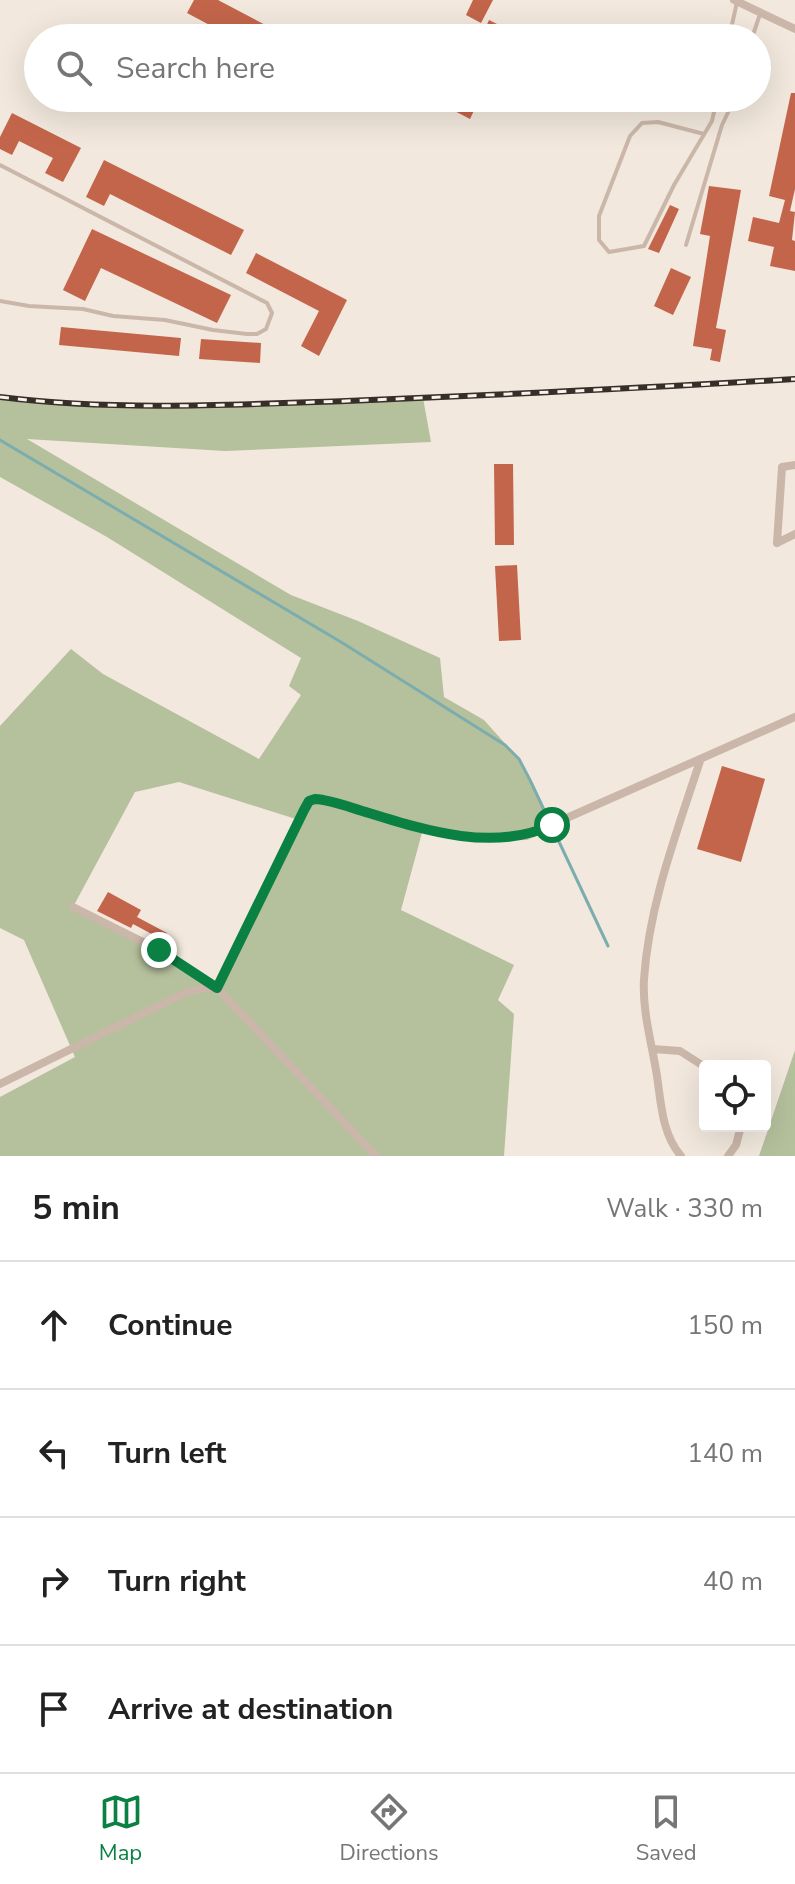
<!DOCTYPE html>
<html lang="en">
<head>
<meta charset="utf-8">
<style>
	:root { --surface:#fff; --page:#f2f2f2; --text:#222; --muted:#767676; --line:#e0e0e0; --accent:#0b8043 }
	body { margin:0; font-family:"Nunito Sans",sans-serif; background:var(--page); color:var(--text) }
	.controls { position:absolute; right:24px; bottom:24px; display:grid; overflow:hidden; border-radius:8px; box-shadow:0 8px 32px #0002 }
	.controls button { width:72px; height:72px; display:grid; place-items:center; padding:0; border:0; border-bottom:2px solid var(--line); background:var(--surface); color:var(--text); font:40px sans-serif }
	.stop { position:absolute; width:24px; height:24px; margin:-18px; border:6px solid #0b8043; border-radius:50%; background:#fff }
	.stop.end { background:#0b8043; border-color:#fff; box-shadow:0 2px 8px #0008 }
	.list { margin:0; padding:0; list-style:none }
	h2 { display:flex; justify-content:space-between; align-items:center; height:104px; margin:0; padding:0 32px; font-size:34px }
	h2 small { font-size:26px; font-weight:400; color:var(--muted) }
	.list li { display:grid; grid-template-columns:52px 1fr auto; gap:24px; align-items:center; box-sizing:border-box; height:128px; padding:0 32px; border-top:2px solid var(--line) }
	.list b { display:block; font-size:30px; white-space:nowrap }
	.list em { font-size:26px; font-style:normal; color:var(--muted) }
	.icon { flex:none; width:44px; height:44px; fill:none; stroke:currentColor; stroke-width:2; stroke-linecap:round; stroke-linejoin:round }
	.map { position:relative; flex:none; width:795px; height:1156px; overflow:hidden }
	.search { position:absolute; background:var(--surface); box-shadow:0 8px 32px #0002; left:24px; right:24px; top:24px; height:88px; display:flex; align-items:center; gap:20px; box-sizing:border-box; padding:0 28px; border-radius:44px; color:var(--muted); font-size:30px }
	.sheet { height:616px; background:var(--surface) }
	nav { display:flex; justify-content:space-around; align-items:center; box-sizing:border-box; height:112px; border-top:2px solid var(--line); background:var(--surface); font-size:22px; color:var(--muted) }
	nav a { display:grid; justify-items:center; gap:4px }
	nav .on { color:var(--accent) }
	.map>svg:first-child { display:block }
</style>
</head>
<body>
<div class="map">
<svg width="795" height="1156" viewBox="0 0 795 1156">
	<rect width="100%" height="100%" fill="#f2e8dd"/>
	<!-- green -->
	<path fill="#b5c09d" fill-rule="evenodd" d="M0 397C140 414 283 403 423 398L431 442 225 451 27 439 291 595 358 621 440 658 444 697 484 720 519 759 552 825 511 838 423 829 401 910 514 965 498 1000 514 1014 504 1156H0V1097L75 1057 24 940 0 928V726L71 649 103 674 259 759 301 695 289 686 301 658 107 537 0 477ZM179 782 299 820 217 988 159 950 73 907 135 792Z
		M795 1050V1156H759Z"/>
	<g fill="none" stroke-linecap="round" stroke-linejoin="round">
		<!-- stream -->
		<path stroke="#7cadae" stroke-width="3" d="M0 440 341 642 505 745 519 759 530 780 608 946"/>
	</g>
	<!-- building -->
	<path fill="#c3654a" d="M194 0H218L273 29 269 38H234L187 13Z
		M473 0H493L481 23 466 15Z
		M489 20 513 32 510 38H481Z
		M791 93H795V189L790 211 795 212 792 240 795 241V271L770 266 774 247 748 241 753 217 779 223 785 200 769 196Z
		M451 98H480L470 119 447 107Z
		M12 113 81 148 63 182 45 173 53 158 19 141 12 155 0 149V137Z
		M104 160 244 230 231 255 110 194 104 206 86 197Z
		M709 186 741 190 716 328 726 330 720 362 710 360 712 349 693 346 710 236 700 234Z
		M670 205 679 209 659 253 648 249Z
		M92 229 231 295 217 323 101 268 85 301 63 290Z
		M256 253 347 300 319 356 301 346 319 311 246 273Z
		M671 268 691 277 673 315 654 306Z
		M61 327 181 338 179 356 59 345Z
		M201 339 261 343 260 363 199 359Z
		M494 464H513L514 545H495Z
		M517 565 521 640 499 641 495 566Z
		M722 766 765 779 741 862 697 849Z
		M108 892 141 910 137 917 167 933 163 940 133 924 131 928 97 911Z"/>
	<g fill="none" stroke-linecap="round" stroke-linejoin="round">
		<!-- lane -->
		<path stroke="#cab7a9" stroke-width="4" d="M729 38 737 2
			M752 38 760 14
			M704 134 658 122 642 123 630 136 599 216V240L609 252 644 246 674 185 712 121 717 98
			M0 165 267 303 272 313 266 329 257 334H247L213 330 165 320 113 316 83 309 29 306 0 301
			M686 245 722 125 735 98"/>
		<!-- street -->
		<path stroke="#cab7a9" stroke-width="8" d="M734 0 795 29
			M777 543 782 467 795 465
			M777 543 795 534
			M73 907 159 950 217 988 304 810 309 801 315 799 443 833 474 837 526 836 795 717
			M653 1049 680 1051 705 1067
			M0 1084 185 993 203 988H217L376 1156
			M681 1156C662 1134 661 1103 657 1076 652 1044 642 1011 644 979 649 904 677 832 700 761
			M728 1156 736 1145 741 1126"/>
		<!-- rail casing -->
		<g stroke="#372d29" stroke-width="6">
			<path id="rail" d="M0 397C114 411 231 405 346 401 496 395 645 388 795 379"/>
		</g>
		<!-- rail -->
		<use href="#rail" stroke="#f9f2e9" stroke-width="3" stroke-dasharray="9" stroke-linecap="butt"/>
	</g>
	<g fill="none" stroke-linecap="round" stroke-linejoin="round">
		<!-- route -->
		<path stroke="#0b8043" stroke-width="10" d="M159 950 217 988 304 810 309 801 315 799C333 800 351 808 369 813 427 831 494 852 552 825"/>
	</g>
</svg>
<div class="controls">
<button><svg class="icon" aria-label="locate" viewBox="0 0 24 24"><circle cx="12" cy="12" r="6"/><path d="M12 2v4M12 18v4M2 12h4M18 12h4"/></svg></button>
</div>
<div class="stop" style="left:552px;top:825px"></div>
<div class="stop end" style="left:159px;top:950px"></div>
<div class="search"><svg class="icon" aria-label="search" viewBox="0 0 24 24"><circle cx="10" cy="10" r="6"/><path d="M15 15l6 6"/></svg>Search here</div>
</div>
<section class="sheet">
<h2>5 min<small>Walk · 330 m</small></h2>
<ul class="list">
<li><svg class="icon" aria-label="ahead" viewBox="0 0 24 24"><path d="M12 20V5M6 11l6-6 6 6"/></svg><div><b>Continue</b></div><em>150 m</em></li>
<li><svg class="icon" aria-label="left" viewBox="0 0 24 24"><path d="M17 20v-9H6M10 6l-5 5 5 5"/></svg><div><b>Turn left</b></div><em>140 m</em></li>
<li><svg class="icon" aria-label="right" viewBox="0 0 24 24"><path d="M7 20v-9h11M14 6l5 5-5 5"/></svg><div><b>Turn right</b></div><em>40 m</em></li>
<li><svg class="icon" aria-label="arrive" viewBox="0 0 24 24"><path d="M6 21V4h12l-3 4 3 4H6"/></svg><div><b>Arrive at destination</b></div></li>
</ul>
</section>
<nav>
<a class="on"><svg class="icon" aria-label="map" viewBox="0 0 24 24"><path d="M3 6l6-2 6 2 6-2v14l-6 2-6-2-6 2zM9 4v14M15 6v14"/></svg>Map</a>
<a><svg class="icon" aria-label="directions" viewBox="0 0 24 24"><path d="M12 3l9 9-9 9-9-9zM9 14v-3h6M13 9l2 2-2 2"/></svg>Directions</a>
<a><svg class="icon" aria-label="saved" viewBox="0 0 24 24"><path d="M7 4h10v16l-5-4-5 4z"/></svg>Saved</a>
</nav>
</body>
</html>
